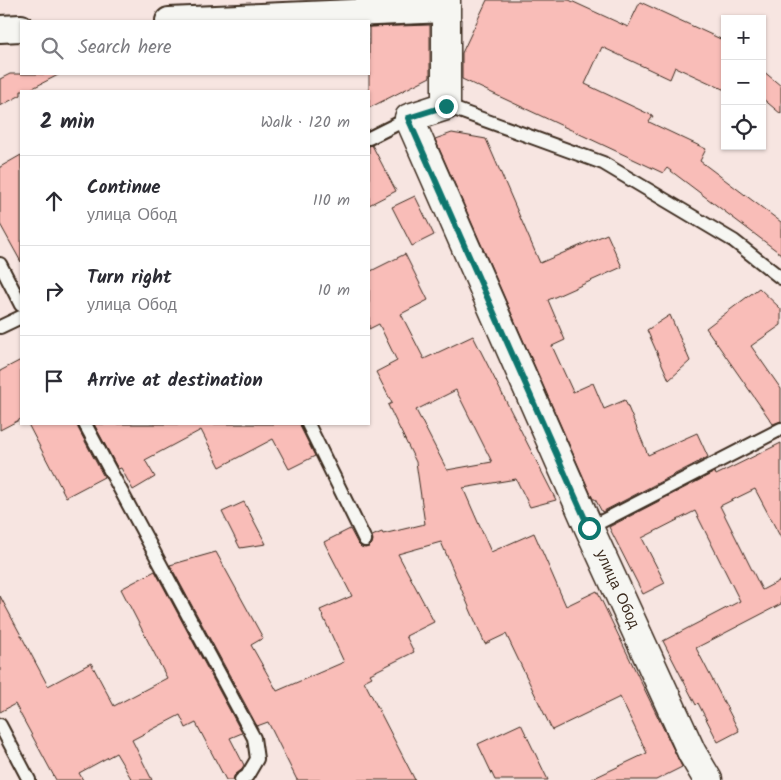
<!DOCTYPE html>
<html lang="en">
<head>
<meta charset="utf-8">
<style>
	:root { --surface:#fff; --page:#f2f2f3; --text:#2b2b33; --muted:#7c7c81; --line:#e1e1e2 }
	body { margin:0; font-family:Kalam,sans-serif; background:var(--page); color:var(--text) }
	.controls { position:absolute; right:15px; top:15px; display:grid; overflow:hidden; border-radius:0px; box-shadow:0 1px 4px #0004 }
	.controls button { width:45px; height:45px; display:grid; place-items:center; padding:0; border:0; border-bottom:1px solid var(--line); background:var(--surface); color:var(--text); font:25px sans-serif }
	.stop { position:absolute; width:15px; height:15px; margin:-11px; border:4px solid #0f766e; border-radius:50%; background:#fff }
	.stop.end { background:#0f766e; border-color:#fff; box-shadow:0 1px 5px #0008 }
	.list { margin:0; padding:0; list-style:none }
	h2 { display:flex; justify-content:space-between; align-items:center; height:65px; margin:0; padding:0 20px; font-size:21px }
	h2 small { font-size:16px; font-weight:400; color:var(--muted) }
	.list li { display:grid; grid-template-columns:32px 1fr auto; gap:15px; align-items:center; box-sizing:border-box; height:90px; padding:0 20px; border-top:1px solid var(--line) }
	.list b { display:block; font-size:19px; white-space:nowrap }
	.list p { margin:0; font-size:16px; white-space:nowrap; color:var(--muted) }
	.list em { font-size:16px; font-style:normal; color:var(--muted) }
	.icon { flex:none; width:28px; height:28px; fill:none; stroke:currentColor; stroke-width:2; stroke-linecap:round; stroke-linejoin:round }
	.map { position:relative; flex:none; width:781px; height:780px; overflow:hidden }
	.search { position:absolute; background:var(--surface); box-shadow:0 1px 4px #0004; left:20px; top:20px; width:350px; height:55px; display:flex; align-items:center; gap:12px; box-sizing:border-box; padding:0 18px; border-radius:0px; color:var(--muted); font-size:19px }
	.panel { position:absolute; background:var(--surface); box-shadow:0 1px 4px #0004; left:20px; top:90px; width:350px; height:335px; border-radius:0px }
	.map>svg:first-child { display:block }
</style>
</head>
<body>
<div class="map">
<svg width="781" height="780" viewBox="0 0 781 780">
	<rect width="100%" height="100%" fill="#f7e5e1"/>
	<filter id="ink" filterUnits="userSpaceOnUse"><feTurbulence type="fractalNoise" baseFrequency=".02" numOctaves="2"/><feDisplacementMap in="SourceGraphic" scale="10" xChannelSelector="R" yChannelSelector="G"/><feConvolveMatrix kernelMatrix="1 2 1 2 8 2 1 2 1" color-interpolation-filters="sRGB"/></filter>
	<g filter="url(#ink)">
		<!-- building -->
		<path fill="#f9bdb8" stroke="#3b2a1e" fill-rule="evenodd" d="M487 0H569L628 27 640 2 725 41V90L675 67 670 79 602 47 585 84 653 116 649 122 706 149 700 161 781 222V254L667 168 663 173 462 79V53Z
			M430 25V77L369 108V27Z
			M762 70 781 86V114L762 98Z
			M10 74H60L27 91H21V95L0 106V79Z
			M452 133 486 139 540 263 607 234 622 267 548 300 565 340 552 346 573 392 593 383 604 409 625 400 648 455 697 433 708 457 602 512 595 499H593L435 139Z
			M372 145 396 191 369 205V146Z
			M21 155V262L0 224V167Z
			M415 196 434 235 412 246 392 207Z
			M405 254 428 300 401 314 424 359 473 336 556 500 530 507 516 479 463 488 491 552 534 533 566 606 597 591 682 767 656 780H590L647 753 620 697 552 730 506 634 485 644 441 542 398 554 434 622 406 636 414 652 370 674 372 677 364 681 415 780H297L268 722 257 726 170 565 216 552 263 638 251 645 277 691 344 662 320 610 352 596 324 542 350 529 358 544 361 547 365 548 369 547 372 544 373 540 372 536 382 532 383 534 425 524 416 462 388 405 392 403 376 372 397 361 379 324 369 329V272ZM456 390 492 462 447 470 416 410Z
			M759 288 781 309V325L751 346 781 389V421L773 424 706 328Z
			M670 315 690 361 669 380 647 330Z
			M21 360V419L0 430V371Z
			M28 424H77L78 428 104 477 66 497Z
			M94 424H300L301 428 315 456 289 469 273 439 220 467 201 430 145 460 155 477 133 490 121 468 118 469Z
			M781 443V538L755 489 720 506 762 590 781 580V604L696 648 739 731 718 742 698 703 696 705 663 641 740 601 695 511 642 538 665 583 643 594 609 527 715 472 716 475Z
			M244 502 266 544 240 548 222 512Z
			M155 571 242 733 230 738 244 765 241 770 234 776 233 780H226L196 723 186 728 180 715 132 740 152 780H132L116 753 79 773 83 780H56L15 704 0 712V596L48 686 91 663 114 706 167 678 121 589Z
			M521 724 548 780H495L478 744Z"/>
		<g fill="none" stroke-linecap="round" stroke-linejoin="round">
			<!-- lane casing -->
			<g stroke="#3b2a1e" stroke-width="16">
				<path id="lane" d="M446 106 603 163 734 241 781 278
					M369 138 409 118
					M0 264 21 305
					M0 327 21 317
					M85 424 254 738 257 759 247 776 241 780
					M308 424 365 540
					M589 528 781 429
					M0 725 29 780"/>
			</g>
			<!-- street casing -->
			<g stroke="#3b2a1e" stroke-width="30">
				<path id="street" d="M169 21 446 9
					M0 29 21 28"/>
			</g>
			<!-- secondary casing -->
			<g stroke="#3b2a1e" stroke-width="31">
				<g id="secondary">
					<path id="s1" d="M446 0V106L409 118 589 528 692 753 708 780"/>
				</g>
			</g>
			<!-- lane -->
			<use href="#lane" stroke="#f6f6f2" stroke-width="12"/>
			<!-- street -->
			<use href="#street" stroke="#f6f6f2" stroke-width="26"/>
			<!-- secondary -->
			<use href="#secondary" stroke="#f6f6f2" stroke-width="28"/>
		</g>
	</g>
	<g fill="none" stroke-linecap="round" stroke-linejoin="round" filter="url(#ink)">
		<!-- route -->
		<path stroke="#0f766e" stroke-width="6" d="M446 106 408 118 589 528"/>
	</g>
	<g text-anchor="middle" dominant-baseline="central" stroke-width="4" stroke-linejoin="round" paint-order="stroke">
		<!-- street labels -->
		<g font-size="15" fill="#3b2a1e" stroke="#f6f6f2">
			<text stroke="none"><textPath href="#s1" startOffset="660">улица Обод</textPath></text>
		</g>
	</g>
</svg>
<div class="controls">
<button>+</button>
<button>−</button>
<button><svg class="icon" aria-label="locate" viewBox="0 0 24 24"><circle cx="12" cy="12" r="6"/><path d="M12 2v4M12 18v4M2 12h4M18 12h4"/></svg></button>
</div>
<div class="stop" style="left:589px;top:528px"></div>
<div class="stop end" style="left:446px;top:106px"></div>
<div class="search"><svg class="icon" aria-label="search" viewBox="0 0 24 24"><circle cx="10" cy="10" r="6"/><path d="M15 15l6 6"/></svg>Search here</div>
<section class="panel">
<h2>2 min<small>Walk · 120 m</small></h2>
<ul class="list">
<li><svg class="icon" aria-label="ahead" viewBox="0 0 24 24"><path d="M12 20V5M6 11l6-6 6 6"/></svg><div><b>Continue</b><p>улица Обод</p></div><em>110 m</em></li>
<li><svg class="icon" aria-label="right" viewBox="0 0 24 24"><path d="M7 20v-9h11M14 6l5 5-5 5"/></svg><div><b>Turn right</b><p>улица Обод</p></div><em>10 m</em></li>
<li><svg class="icon" aria-label="arrive" viewBox="0 0 24 24"><path d="M6 21V4h12l-3 4 3 4H6"/></svg><div><b>Arrive at destination</b></div></li>
</ul>
</section>
</div>
</body>
</html>
